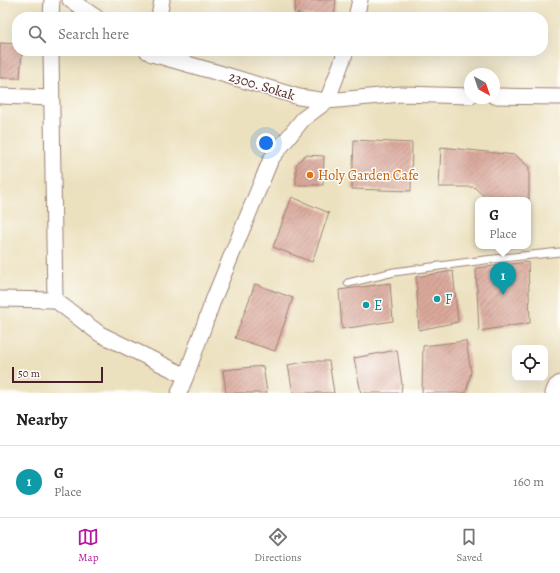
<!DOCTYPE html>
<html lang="en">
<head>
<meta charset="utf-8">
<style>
	:root { --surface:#fff; --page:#f2f2f2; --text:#222; --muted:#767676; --line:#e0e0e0; --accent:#b5179e }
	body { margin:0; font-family:Alegreya,serif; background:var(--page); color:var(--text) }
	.controls { position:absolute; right:12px; bottom:12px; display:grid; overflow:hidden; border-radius:8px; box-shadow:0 4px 16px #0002 }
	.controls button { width:36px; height:36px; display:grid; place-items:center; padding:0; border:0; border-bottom:1px solid var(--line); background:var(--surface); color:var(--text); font:20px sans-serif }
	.compass { position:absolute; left:464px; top:68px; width:36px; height:36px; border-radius:50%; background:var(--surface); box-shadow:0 4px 16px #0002; rotate:140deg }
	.scale { position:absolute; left:12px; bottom:10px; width:91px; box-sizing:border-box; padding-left:4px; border:2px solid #4a1f2b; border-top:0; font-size:11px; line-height:14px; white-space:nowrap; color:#4a1f2b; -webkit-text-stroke:3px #fdfcf7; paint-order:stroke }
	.you { position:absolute; left:266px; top:143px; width:14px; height:14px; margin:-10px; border:3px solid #fff; border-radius:50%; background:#1a73e8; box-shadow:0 0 0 6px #1a73e833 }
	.badge { display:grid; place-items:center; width:26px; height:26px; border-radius:50%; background:var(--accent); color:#fff; font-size:13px; font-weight:700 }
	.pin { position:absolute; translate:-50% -33px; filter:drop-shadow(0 1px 2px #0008) }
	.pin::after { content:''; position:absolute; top:21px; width:14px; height:12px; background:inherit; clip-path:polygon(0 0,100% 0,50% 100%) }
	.popup { position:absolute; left:475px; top:197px; width:56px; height:52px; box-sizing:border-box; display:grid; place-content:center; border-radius:8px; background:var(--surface); filter:drop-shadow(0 1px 3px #0005); font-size:13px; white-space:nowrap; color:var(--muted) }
	.popup b { font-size:15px; color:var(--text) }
	.popup::after { content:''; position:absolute; left:50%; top:100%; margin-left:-8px; border:8px solid transparent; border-top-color:var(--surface) }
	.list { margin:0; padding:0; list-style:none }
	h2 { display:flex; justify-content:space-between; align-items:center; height:52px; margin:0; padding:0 16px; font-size:17px }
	h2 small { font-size:13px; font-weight:400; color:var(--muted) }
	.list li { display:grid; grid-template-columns:26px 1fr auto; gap:12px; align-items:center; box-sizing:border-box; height:72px; padding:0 16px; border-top:1px solid var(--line) }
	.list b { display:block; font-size:15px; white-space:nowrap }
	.list p { margin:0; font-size:13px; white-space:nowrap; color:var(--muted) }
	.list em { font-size:13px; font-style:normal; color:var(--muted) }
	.icon { flex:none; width:22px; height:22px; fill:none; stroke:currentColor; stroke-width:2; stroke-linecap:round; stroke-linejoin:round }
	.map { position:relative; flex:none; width:560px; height:393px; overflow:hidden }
	.search { position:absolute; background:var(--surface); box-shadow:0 4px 16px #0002; left:12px; right:12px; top:12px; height:44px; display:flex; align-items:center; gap:10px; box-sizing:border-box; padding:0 14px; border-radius:16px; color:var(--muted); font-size:15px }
	.sheet { height:124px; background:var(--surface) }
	nav { display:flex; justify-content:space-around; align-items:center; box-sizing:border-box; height:56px; border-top:1px solid var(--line); background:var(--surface); font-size:11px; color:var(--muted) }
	nav a { display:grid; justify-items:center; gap:2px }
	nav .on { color:var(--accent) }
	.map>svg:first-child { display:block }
</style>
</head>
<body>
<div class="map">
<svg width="560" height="393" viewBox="0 0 560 393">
	<defs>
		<pattern id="building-hatch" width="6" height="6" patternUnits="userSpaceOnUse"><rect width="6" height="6" fill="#daa99c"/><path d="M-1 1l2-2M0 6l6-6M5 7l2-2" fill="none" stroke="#b3897f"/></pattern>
	</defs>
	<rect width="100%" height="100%" fill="#fdfcf7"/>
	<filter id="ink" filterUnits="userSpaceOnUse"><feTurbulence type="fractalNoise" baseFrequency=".025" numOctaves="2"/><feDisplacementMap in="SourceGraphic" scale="8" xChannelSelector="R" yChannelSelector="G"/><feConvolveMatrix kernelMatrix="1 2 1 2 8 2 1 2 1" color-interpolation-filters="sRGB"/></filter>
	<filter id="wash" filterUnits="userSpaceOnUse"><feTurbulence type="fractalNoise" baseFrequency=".012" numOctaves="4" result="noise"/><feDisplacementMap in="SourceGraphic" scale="16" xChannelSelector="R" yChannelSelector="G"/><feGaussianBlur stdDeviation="0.9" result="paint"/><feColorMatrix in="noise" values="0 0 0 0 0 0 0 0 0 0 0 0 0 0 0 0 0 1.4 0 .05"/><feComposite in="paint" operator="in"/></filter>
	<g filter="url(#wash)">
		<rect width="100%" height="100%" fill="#ece1bf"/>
		<g id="blocks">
			<!-- building -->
			<path fill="url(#building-hatch)" d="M296 0H336L334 17H322L294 13Z
				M0 43 17 44V51H22L20 78H0Z
				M354 140 412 143 411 191 352 189Z
				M441 147 515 155 529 167V200H488L474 187H439Z
				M305 155 324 156 323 185H296V165Z
				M292 197 329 213 312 262 273 247Z
				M528 262 530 323 479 331 476 268Z
				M453 271 458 322 419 330 416 277Z
				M390 283 393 321 342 329 339 290Z
				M255 284 293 298 275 351 235 338Z
				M466 341 471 372 466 393H422L423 346Z
				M397 350 402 384 401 393H361L354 358Z
				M309 361H329L334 393H293L288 365Z
				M263 366 267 393H226L223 370Z"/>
		</g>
	</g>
	<g filter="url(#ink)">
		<use href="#blocks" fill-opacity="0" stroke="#9b8075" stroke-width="1"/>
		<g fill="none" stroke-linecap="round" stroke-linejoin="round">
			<!-- lane casing -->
			<g stroke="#9b8075" stroke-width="9">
				<path id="lane" d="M348 283 394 272 485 260 560 252"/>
			</g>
			<!-- street casing -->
			<g stroke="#9b8075" stroke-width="17">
				<path id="street" d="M70 0 96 17
					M51 17 52 0
					M159 17 162 0
					M356 17 360 0
					M51 51 55 300 100 334 186 376 179 393
					M147 51 152 54 219 73 299 97 327 101 346 51
					M0 96 52 98
					M494 96 560 97
					M0 299 55 300
					M186 376 214 298 271 159 303 119 327 101 401 94 470 96
					M553 393 556 386 560 383"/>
			</g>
			<!-- lane -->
			<use href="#lane" stroke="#fff" stroke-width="7"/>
			<!-- street -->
			<use href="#street" stroke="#fff" stroke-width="15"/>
		</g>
	</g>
	<!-- markers -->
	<circle fill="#e8710a" stroke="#fdfcf7" stroke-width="1.5" cx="310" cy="175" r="4"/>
	<g fill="#0f9aa8" stroke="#fdfcf7" stroke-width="1.5">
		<circle cx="437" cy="299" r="4"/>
		<circle cx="366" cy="305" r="4"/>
	</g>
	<g text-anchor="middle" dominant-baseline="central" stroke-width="3" stroke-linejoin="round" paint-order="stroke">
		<!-- street labels -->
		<g font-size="14" fill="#4a1f2b" stroke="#fdfcf7">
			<text transform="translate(262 86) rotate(17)">2300. Sokak</text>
		</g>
		<!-- food labels -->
		<g font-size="14" fill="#c56008" stroke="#fdfcf7" text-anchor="start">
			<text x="318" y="175">Holy Garden Cafe</text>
		</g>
		<!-- culture labels -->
		<g font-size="14" fill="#0d838f" stroke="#fdfcf7" text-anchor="start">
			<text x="445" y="299">F</text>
			<text x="374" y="305">E</text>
		</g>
	</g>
</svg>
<div class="controls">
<button><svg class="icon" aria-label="locate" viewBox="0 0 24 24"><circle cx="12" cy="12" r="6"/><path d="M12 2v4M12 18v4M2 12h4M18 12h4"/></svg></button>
</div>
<svg class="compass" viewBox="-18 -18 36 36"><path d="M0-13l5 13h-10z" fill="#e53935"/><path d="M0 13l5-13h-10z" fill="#767676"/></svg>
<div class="scale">50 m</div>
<div class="you"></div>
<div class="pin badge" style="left:503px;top:295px;background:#0f9aa8">1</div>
<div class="popup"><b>G</b>Place</div>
<div class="search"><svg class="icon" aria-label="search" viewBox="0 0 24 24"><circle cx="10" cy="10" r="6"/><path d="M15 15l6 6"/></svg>Search here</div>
</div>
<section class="sheet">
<h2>Nearby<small></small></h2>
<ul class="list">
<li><span class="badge" style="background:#0f9aa8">1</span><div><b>G</b><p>Place</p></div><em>160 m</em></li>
</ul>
</section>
<nav>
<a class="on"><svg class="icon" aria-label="map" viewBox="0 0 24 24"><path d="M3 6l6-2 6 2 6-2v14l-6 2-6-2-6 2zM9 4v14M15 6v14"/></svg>Map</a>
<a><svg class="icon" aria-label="directions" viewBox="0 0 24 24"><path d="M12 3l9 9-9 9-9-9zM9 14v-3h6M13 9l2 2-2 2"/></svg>Directions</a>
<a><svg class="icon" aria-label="saved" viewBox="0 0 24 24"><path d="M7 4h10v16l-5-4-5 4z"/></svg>Saved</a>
</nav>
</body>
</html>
